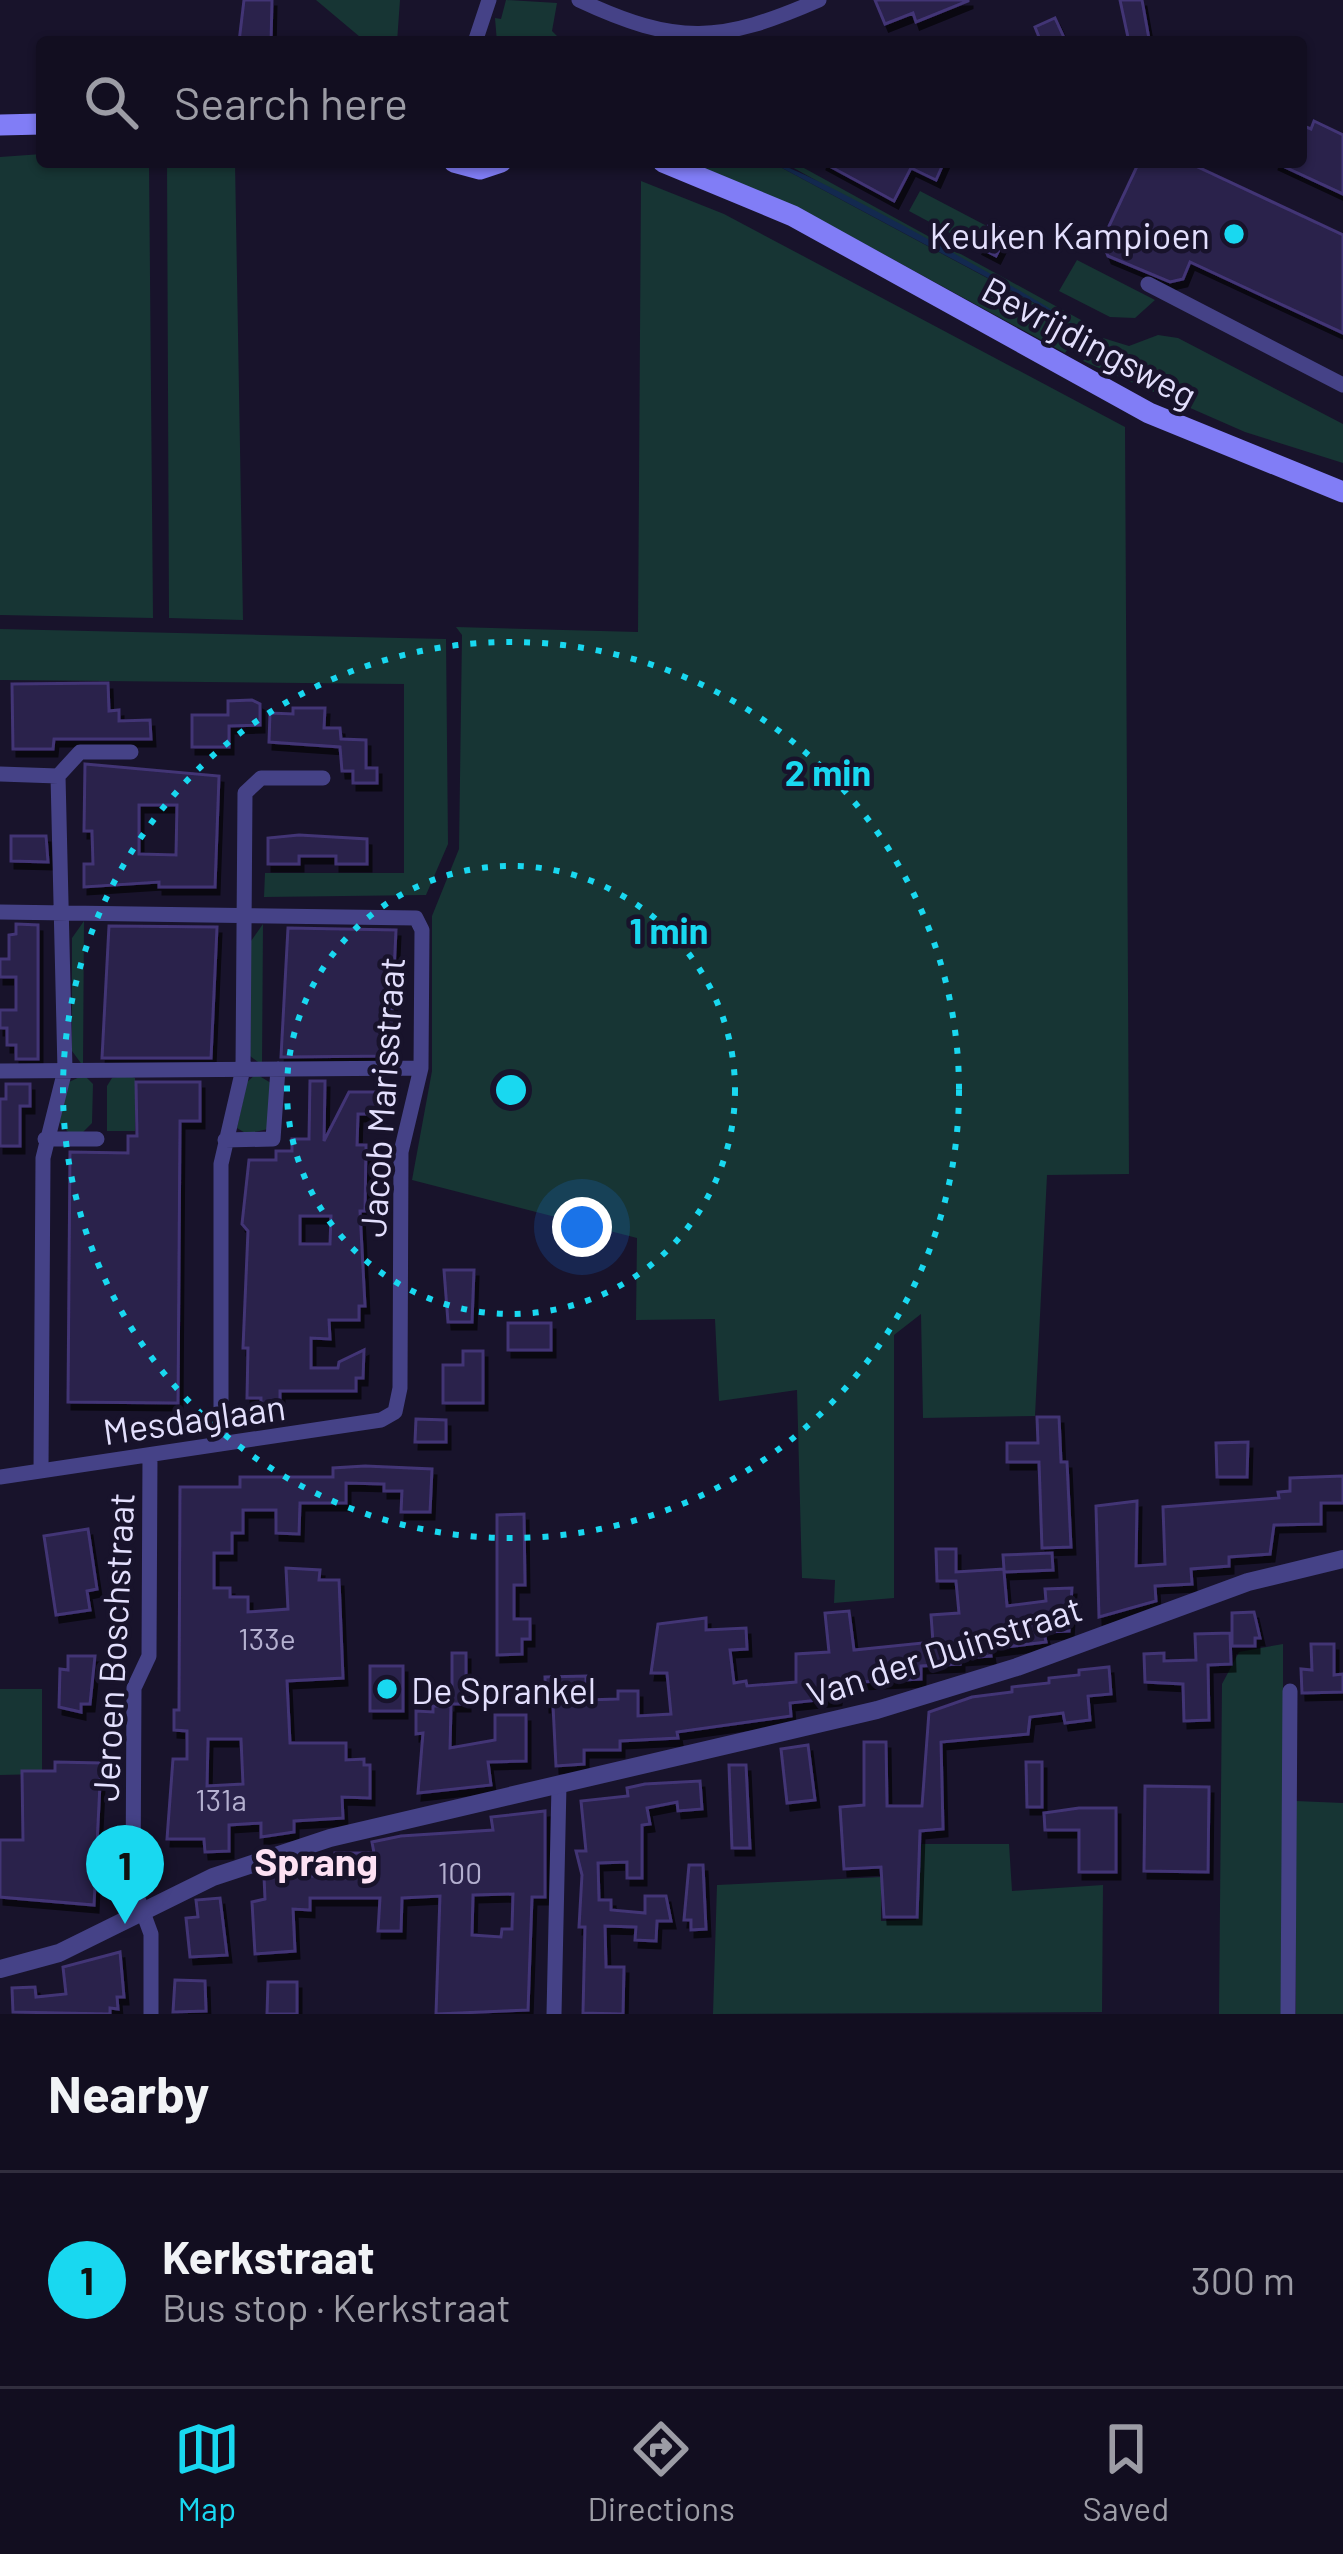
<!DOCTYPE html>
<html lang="en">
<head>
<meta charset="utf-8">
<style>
	:root { --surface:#120e20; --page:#1f1c2d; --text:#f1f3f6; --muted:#9c9ca5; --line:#312e3e; --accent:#19d8f0 }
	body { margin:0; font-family:Barlow,sans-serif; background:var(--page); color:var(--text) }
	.you { position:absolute; left:582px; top:1227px; width:42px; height:42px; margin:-30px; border:9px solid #fff; border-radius:50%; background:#1a73e8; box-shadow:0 0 0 18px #1a73e833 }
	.badge { display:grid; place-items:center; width:78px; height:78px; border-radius:50%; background:var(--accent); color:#111; font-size:39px; font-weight:700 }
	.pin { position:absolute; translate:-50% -99px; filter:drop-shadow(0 3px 6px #0008) }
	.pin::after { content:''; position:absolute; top:63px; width:42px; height:36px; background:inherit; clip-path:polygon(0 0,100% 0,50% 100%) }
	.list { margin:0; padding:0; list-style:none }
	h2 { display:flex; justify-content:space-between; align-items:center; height:156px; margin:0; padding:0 48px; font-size:51px }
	h2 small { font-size:39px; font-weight:400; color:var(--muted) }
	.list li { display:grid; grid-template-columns:78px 1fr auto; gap:36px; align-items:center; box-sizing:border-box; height:216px; padding:0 48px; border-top:3px solid var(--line) }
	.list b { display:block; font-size:45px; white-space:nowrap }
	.list p { margin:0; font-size:39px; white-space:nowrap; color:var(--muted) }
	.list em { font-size:39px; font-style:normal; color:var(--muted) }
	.icon { flex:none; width:66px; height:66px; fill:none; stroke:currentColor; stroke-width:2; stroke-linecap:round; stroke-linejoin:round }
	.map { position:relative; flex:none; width:1343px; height:2014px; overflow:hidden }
	.search { position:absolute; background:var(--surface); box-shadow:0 3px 9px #0004; left:36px; right:36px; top:36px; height:132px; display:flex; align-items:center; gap:30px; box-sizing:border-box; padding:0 42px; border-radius:12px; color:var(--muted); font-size:45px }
	.sheet { height:372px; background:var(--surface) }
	nav { display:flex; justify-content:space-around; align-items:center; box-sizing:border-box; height:168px; border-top:3px solid var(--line); background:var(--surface); font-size:33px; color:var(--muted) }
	nav a { display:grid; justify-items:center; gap:6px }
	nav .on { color:var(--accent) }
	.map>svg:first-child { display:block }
</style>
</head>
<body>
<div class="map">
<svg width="1343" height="2014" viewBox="0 0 1343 2014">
	<defs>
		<filter id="shadow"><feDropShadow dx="4" dy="7" stdDeviation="0" flood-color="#0009"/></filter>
	</defs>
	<rect width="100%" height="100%" fill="#18132b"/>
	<!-- green -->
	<path fill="#173534" d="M316 0H400L397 42H366Z
		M506 0 557 3 552 31 563 42H497L495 18 501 19Z
		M42 154V162H149L153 618 0 615V157Z
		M167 162H235L243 620 169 618Z
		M686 162H771L1071 323 783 162H793L1081 320 1083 326 1065 353 806 212Z
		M641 181 724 214 1125 427 1129 1174 1047 1175 1035 1416 923 1418 921 1314 894 1335V1598L834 1603 835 1580 802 1578 797 1390 719 1401 715 1319 636 1320 637 1238 412 1180 432 1071V916L459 849 462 635 456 627 638 632Z
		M920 191 1004 235 991 255 909 211Z
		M1077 260 1155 300 1135 318 1110 317 1059 291Z
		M1158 335 1178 338 1343 424V463L1245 432 1083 361 1103 338 1129 346Z
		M0 629 446 639 448 844 426 895 264 897 265 873H404V684L0 680Z
		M84 921 83 1066 72 1051V938Z
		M263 924 262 1065 250 1056 251 941Z
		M256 1074 271 1083 268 1129 247 1134 237 1128 247 1082Z
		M84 1075 93 1084 92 1123 83 1132H68L58 1121 69 1082Z
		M128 1075 135 1078V1131H107V1086L112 1078Z
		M1283 1644V2014H1219L1222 1684 1239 1652Z
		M0 1689H42V1774L0 1775Z
		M1296 1801 1343 1803V2014H1296Z
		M920 1844H1009L1012 1891 1103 1885 1102 2012 713 2014 717 1885 881 1877V1921L916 1920Z"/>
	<!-- water -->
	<path fill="#13294f" d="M771 162C794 162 1043 301 1072 323Z"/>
	<!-- building -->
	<path fill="#29214b" stroke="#423475" stroke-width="3" fill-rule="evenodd" filter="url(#shadow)" d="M244 0H272L271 42H239Z
		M875 0H968V1L916 22 913 13 885 24Z
		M1120 0H1142L1149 39 1129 42Z
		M1055 18 1066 42H1041L1035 27Z
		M1314 121 1343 135V194L1274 162H1301V125L1311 129Z
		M822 162H944L936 180 911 168 894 201Z
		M1139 162H1187L1343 235V333L1190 262 1183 279 1170 282 1108 256 1102 241Z
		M990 223 1008 232 996 256 979 247Z
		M108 683 109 711 119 710V721L150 720 151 739H54L53 749H13L12 684Z
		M252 700 260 704V725L229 726V747H192V715H228V701Z
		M293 708H325L324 728H340L341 739 366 740V768H377V783H353V771H342L340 747 269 742 270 713 293 714Z
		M85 764 219 776 215 887H159V882L84 887V864H93L92 831H84ZM139 805H177L176 855 139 854Z
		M299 835 367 839V864H336V856H299V864H268V838Z
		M11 836H46L48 862 11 861Z
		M16 924 38 925V1059H16V1045H7V1028H0V1010H16V977H0V959H9V935L16 934Z
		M109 926 217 927 211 1058H102Z
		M288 928 396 930 390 1056 281 1057Z
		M310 1081H325L324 1141 349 1092H378V1114H358L357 1145H366L365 1211H360L365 1306H359V1320H329L330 1339 311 1338V1368H338L339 1362 364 1350 363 1378H356V1391H280V1405H261V1398H247L248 1348H243L248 1231 242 1224 249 1160H276V1151H292V1139H309ZM300 1216H331L330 1244H300Z
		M136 1082H200V1121H180L178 1403 68 1402 70 1152 128 1153V1136H137Z
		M6 1084H30V1106H20V1146H0V1099H6Z
		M444 1270H474L472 1322H448Z
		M508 1323H551V1350H508Z
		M463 1351H483V1403H443V1365H463Z
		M1037 1417H1059L1061 1462H1067L1071 1547 1042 1548 1039 1462H1007V1443H1038Z
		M416 1419 446 1420V1442H415Z
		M1248 1442 1247 1477H1217L1216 1443Z
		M365 1466 432 1469 430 1512H401L402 1491H384V1484L346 1483V1503H300L299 1534 276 1533V1510H243V1533H232V1553H214V1588H230V1597H248V1612L288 1609 286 1568 320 1570 319 1580H339L343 1678 287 1681 290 1743H346V1760L364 1759V1765H370V1798L342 1797 343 1818 294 1821V1832L261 1837V1823L229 1825V1851L205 1852 204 1839H167L173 1759H187V1731L174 1730V1710H179L180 1487H240V1477H333V1468ZM208 1739H241L243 1784 207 1786Z
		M1343 1476V1503H1321V1524L1274 1525 1270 1554 1229 1557V1566L1191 1569 1192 1584 1155 1586 1156 1601 1099 1617 1096 1506 1137 1501 1136 1566 1165 1564 1163 1507 1279 1498 1278 1492 1290 1491V1478Z
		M524 1514 525 1585H514V1619H530V1639H522V1654L497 1655V1515Z
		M88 1529 97 1589 87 1591 90 1610 56 1615 44 1536Z
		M936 1549H956V1572L1004 1569 1003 1555 1052 1553 1053 1570 1004 1572 1007 1606 1046 1601 1045 1589 1072 1588 1069 1631 1044 1632 1046 1642 990 1649 991 1656 960 1658V1664L921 1666V1679L839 1683 837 1698 790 1703 791 1716 677 1732 678 1738 620 1741V1750H584V1764L556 1766 553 1705H546L545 1677 586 1676V1700L618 1699V1691H638V1716L671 1714 667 1673H651L658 1624 706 1618V1630L746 1628 747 1649 730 1650 734 1683 746 1681 747 1686 796 1682V1654L829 1652 825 1613 849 1611 854 1650 933 1642 931 1615 959 1613 956 1581H937Z
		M1254 1612 1260 1638H1255V1646H1232V1613Z
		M1230 1633 1231 1664 1208 1665 1209 1720 1184 1721 1183 1684 1145 1682 1144 1654 1164 1653V1661L1196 1660 1195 1634Z
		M1311 1644H1334V1675L1343 1674V1692L1302 1693 1301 1669 1312 1670Z
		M452 1653H466V1704H452Z
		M68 1656H95L90 1704H81V1712L59 1707 60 1669 68 1670Z
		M370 1666H403V1711H370Z
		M1109 1667 1111 1694 1088 1696 1090 1720 1065 1723 1063 1713 1030 1717 1028 1734 941 1742 943 1829 920 1831 917 1917H884L881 1867 844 1869 840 1807 864 1805V1742H886L887 1806H922L929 1712 972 1697 1012 1692V1687L1049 1683V1678L1079 1675V1670Z
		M433 1706H451L450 1748 495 1740V1715H526V1761L488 1762 491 1785 418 1793 423 1733 416 1734V1711L433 1712Z
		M808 1745 815 1800 787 1803 781 1749Z
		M55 1762 101 1763 94 1905 0 1897V1840H23L22 1771H55Z
		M1026 1762H1042V1807H1027Z
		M729 1765H746L750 1848H732Z
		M700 1781 702 1809 678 1811 677 1802 647 1808 650 1824 642 1825V1878H627V1862L598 1863 599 1900H611V1910L645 1913V1896H666L671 1921H657L656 1941 635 1940 636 1927 605 1926 606 1967H624L623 2014 583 2013 585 1927H579L582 1875 576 1851H586L581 1801 628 1796 627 1788 645 1784Z
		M1145 1786 1209 1787 1208 1872 1144 1871Z
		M1079 1808H1116V1872H1079V1830H1045L1044 1813Z
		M545 1811V1897H532L528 2010 436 2014 440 1896 402 1898 401 1931H378L380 1898H310V1910L293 1909 295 1951 255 1954 252 1902 265 1899 264 1876H335V1853H374L372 1842 401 1836 493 1830 491 1817ZM513 1894 512 1929H502L501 1937 472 1935 473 1895Z
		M689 1865H703L706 1929 691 1930V1920H684Z
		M220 1898 227 1955 190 1957 186 1918 198 1917 196 1900Z
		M120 1952 124 1997H117L118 2009 110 2008V2014L13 2012 12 1988 35 1987 36 1997 66 1994 63 1967Z
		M175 1980 205 1981 206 2011 173 2012Z
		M268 1982H297V2014H267Z"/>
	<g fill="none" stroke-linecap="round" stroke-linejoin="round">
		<!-- minor -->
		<path stroke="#454287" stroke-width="15" d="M579 0C677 46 721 43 819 0
			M475 42 489 0
			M1148 284 1343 385
			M0 774 58 776
			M58 776 80 752H131
			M0 912 416 918 422 930 421 1068 401 1152 400 1388 395 1412 381 1420 0 1477
			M0 1071 421 1068
			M45 1139H97
			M225 1140 273 1139 278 1069
			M221 1444V1164L243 1069 245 793 261 778H323
			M150 1455 149 1656 134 1688 133 1885 151 1934V2014
			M41 1471 43 1158 65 1070 58 776
			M554 2014 559 1785
			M1288 2014 1290 1691"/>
		<!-- tertiary -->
		<path stroke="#454287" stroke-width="18" d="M0 1969 59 1953 213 1877 330 1838 877 1710 1017 1667 1248 1582 1343 1559"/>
		<!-- secondary -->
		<path stroke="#817df6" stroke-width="21" d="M0 125 42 124
			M454 162 480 169 501 162
			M663 162 793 216 1149 413 1343 492"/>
	</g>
	<!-- distance rings -->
	<g fill="none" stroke="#19d8f0" stroke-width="6" stroke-dasharray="6 12">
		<circle cx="511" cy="1090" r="224"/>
		<circle cx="511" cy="1090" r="448"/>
	</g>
	<!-- markers -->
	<g fill="#19d8f0" stroke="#18132b" stroke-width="4.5">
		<circle cx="1234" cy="234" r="12"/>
		<circle cx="387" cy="1689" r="12"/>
	</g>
	<g text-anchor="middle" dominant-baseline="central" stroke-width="9" stroke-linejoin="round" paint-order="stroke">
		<!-- number labels -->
		<g font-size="30" fill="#b4b0d0">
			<text x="267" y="1638">133e</text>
			<text x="221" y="1799">131a</text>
			<text x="460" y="1872">100</text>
		</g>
		<!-- poi labels -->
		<g font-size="36" fill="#e3dffd" stroke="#18132b" text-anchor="end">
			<text x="1210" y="234">Keuken Kampioen</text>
			<text x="411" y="1689" text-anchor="start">De Sprankel</text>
		</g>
		<!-- street labels -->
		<g font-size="36" fill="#e3dffd" stroke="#18132b">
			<text transform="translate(1090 341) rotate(28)">Bevrijdingsweg</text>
			<text transform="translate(381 1097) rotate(-86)">Jacob Marisstraat</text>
			<text transform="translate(194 1418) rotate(-8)">Mesdaglaan</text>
			<text transform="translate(112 1647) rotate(-87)">Jeroen Boschstraat</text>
			<text transform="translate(944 1650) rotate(-18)">Van der Duinstraat</text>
		</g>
		<!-- neighbourhood labels -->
		<g font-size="39" font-weight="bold" fill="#fde1f3" stroke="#18132b">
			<text x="316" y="1860">Sprang</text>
		</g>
	</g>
	<circle cx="511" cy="1090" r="18" fill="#19d8f0" stroke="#18132b" stroke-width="6"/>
	<g font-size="36" text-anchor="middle" font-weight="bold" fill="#19d8f0" stroke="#18132b" stroke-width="9" stroke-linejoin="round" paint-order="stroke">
		<text x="828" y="786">2 min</text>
		<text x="669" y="944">1 min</text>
	</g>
</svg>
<div class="you"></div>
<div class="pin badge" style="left:125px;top:1924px">1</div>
<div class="search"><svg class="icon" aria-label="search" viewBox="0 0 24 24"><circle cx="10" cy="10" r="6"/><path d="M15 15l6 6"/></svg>Search here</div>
</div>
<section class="sheet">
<h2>Nearby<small></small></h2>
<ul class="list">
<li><span class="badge">1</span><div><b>Kerkstraat</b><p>Bus stop · Kerkstraat</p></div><em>300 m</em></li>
</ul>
</section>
<nav>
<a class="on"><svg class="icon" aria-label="map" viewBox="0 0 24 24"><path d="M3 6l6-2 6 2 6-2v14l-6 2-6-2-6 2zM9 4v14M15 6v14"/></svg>Map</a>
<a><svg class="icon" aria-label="directions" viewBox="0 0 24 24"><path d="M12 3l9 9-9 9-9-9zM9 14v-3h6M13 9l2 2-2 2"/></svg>Directions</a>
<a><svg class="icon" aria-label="saved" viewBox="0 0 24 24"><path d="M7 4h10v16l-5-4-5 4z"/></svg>Saved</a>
</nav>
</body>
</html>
